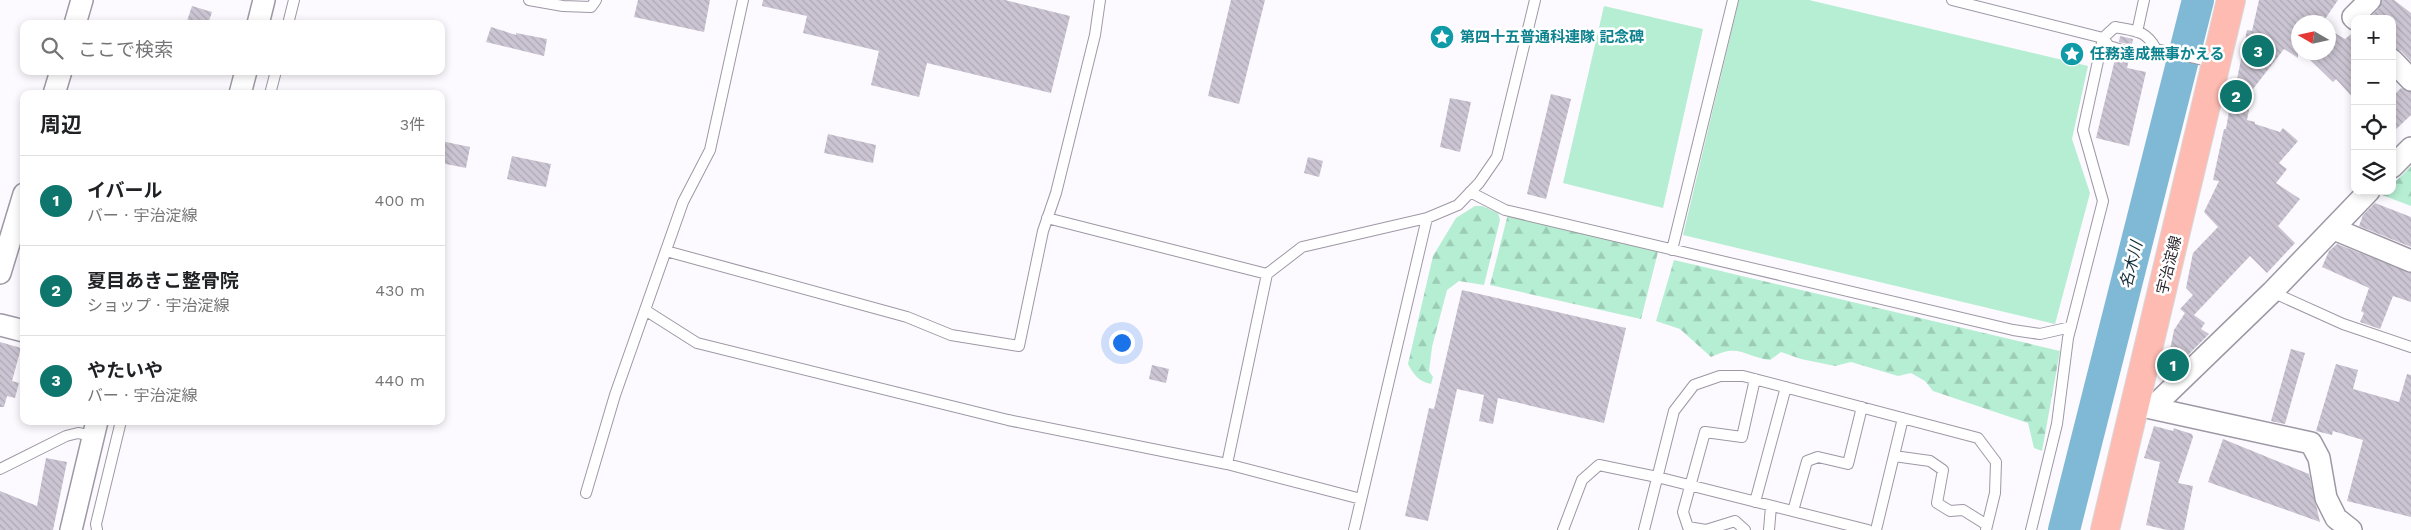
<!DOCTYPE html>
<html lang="ja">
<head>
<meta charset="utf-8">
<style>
	:root { --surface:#fff; --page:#f2f2f2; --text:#202124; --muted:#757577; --line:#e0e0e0; --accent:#0f766e }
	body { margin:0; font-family:"Work Sans","Noto Sans JP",sans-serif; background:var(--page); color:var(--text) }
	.controls { position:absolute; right:15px; top:15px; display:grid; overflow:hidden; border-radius:10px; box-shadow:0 2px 8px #0003 }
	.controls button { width:45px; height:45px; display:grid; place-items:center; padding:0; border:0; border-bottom:1px solid var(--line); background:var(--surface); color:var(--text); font:25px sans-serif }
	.compass { position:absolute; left:2291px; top:15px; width:45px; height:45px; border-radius:50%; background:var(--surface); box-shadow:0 2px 8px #0003; rotate:279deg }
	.you { position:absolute; left:1121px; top:342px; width:18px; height:18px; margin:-12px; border:4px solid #fff; border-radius:50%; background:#1a73e8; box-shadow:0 0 0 8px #1a73e833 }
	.badge { display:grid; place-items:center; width:32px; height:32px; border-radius:50%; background:var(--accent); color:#fff; font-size:16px; font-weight:700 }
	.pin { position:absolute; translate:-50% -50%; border:2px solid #fff; box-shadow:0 1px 5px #0006 }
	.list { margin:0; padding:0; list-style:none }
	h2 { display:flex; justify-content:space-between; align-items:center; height:65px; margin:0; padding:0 20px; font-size:21px }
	h2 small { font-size:16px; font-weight:400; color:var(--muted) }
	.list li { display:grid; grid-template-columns:32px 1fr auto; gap:15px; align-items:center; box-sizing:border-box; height:90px; padding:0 20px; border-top:1px solid var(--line) }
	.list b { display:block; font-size:19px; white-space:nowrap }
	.list p { margin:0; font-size:16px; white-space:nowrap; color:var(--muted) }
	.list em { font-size:16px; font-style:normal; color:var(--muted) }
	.icon { flex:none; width:28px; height:28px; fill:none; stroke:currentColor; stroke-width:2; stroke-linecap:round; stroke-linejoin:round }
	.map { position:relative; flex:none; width:2411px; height:530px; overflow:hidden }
	.search { position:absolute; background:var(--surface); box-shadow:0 2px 8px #0003; left:20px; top:20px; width:425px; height:55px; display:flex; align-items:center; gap:12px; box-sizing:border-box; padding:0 18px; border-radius:10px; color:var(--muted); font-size:19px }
	.panel { position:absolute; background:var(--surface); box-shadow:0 2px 8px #0003; left:20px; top:90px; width:425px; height:335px; border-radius:10px }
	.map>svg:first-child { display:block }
</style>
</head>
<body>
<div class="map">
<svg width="2411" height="530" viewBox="0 0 2411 530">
	<defs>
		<pattern id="forest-firs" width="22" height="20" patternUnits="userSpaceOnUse" patternTransform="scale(1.25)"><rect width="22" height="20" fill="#b5eed2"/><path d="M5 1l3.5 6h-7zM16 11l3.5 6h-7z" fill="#9cccb5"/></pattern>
		<pattern id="building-back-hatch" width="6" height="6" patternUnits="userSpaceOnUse" patternTransform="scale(1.25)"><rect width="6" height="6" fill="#cbc4d2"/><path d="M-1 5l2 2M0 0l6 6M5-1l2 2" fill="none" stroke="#aea8b5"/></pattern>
	</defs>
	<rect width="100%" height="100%" fill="#fcf9ff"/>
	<!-- forest -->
	<path fill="url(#forest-firs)" d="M2411 166V206L2382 195 2386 191H2392V185Z
		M1475 206H1482L1498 213 1500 220 1484 285 1459 281 1447 290 1432 347 1429 371 1433 377 1431 384C1418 381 1414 375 1408 364L1433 256 1456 218Z
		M1508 214 1658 252 1641 319 1490 285Z
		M1674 260 2060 351 2042 451 2034 448 2028 423 1933 391 1925 381 1911 373 1898 376 1851 362 1835 366 1801 359 1781 352 1770 360C1743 356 1739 343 1711 357L1680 329 1656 321Z"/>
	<!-- park -->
	<path fill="#b5eed2" d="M1739 0H1809L2088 66 2072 139 2090 193 2055 324 1683 235Z
		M1604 6 1703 29 1663 208 1563 183Z"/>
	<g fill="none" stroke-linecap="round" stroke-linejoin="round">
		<!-- river -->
		<path stroke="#7fb9d6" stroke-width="32" d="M2064 530 2198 0"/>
	</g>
	<!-- building -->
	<path fill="url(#building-back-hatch)" d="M638 0H710L704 32 634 17Z
		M763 0H1005L1070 16 1051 93 927 63 919 97 871 85 879 51 803 33 807 16 762 6Z
		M1231 0H1265L1239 104 1208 96Z
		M2259 0H2338L2323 22H2298V58L2284 49 2253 89 2247 120 2255 122V124L2280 132 2283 128 2298 141 2279 163 2287 169 2276 183 2300 199 2278 226 2295 243 2267 273 2250 256 2194 315 2205 323 2201 329 2209 334 2164 379 2174 330 2185 313 2180 309 2193 295 2186 288 2193 253 2218 227 2204 212 2219 181 2213 180 2224 129H2226L2233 87 2235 89 2247 30 2252 31Z
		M2382 0H2394L2411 13V62L2401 51 2392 48V19H2369L2379 8Z
		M192 6 212 12 208 24H186Z
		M491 27 516 35V33L547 39 544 56 486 42Z
		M2328 29 2345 39 2355 31V100L2336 79 2333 82 2302 52H2328Z
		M2120 36 2133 39 2132 45 2119 42Z
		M2116 55 2129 59 2127 68 2146 72 2129 146 2096 138Z
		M2401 88 2411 92V115L2392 133V97Z
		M1551 94 1571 99 1546 199 1527 194Z
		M1450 98 1471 102 1460 152 1440 147Z
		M828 134 876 145 873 163 824 153Z
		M441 141 470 147 466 168 441 163Z
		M512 156 551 164 546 187 507 179Z
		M1308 157 1323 161 1319 177 1304 173Z
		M2375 203 2411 217V247L2359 226 2363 215Z
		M2337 244 2411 273V302L2393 296 2380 329 2360 322 2364 313 2361 311 2369 288 2322 267 2329 251Z
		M1462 290 1626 328 1604 423 1498 398 1493 424 1479 421 1484 395 1457 389 1428 521 1405 516 1429 408 1434 409Z
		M0 342 21 348 12 381 19 383 15 398 7 396 4 407H0Z
		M2291 349 2305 353 2285 424 2271 421Z
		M2336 364 2358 370 2353 389 2399 402 2407 374 2411 375V517L2347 501 2363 440 2333 431 2332 435 2316 431Z
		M1152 365 1169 369 1166 383 1149 379Z
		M2154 426 2173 431 2174 428 2176 429 2192 434 2193 437 2178 483 2193 486 2184 530H2167L2146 525 2160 462 2144 458Z
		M2223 439 2309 474 2320 522 2208 482Z
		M46 458 67 462 53 530H0V491L37 506Z"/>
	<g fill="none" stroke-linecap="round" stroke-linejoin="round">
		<!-- service casing -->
		<g stroke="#9e98a5" stroke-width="12">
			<path id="service" d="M529 0 563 6 591 7 596 0
				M1952 0 2103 38 2109 46 2129 52 2146 53 2156 49 2216 63
				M288 24 294 0
				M2137 32 2144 0
				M270 94 276 71
				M1470 192 1505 210 2013 330 2040 334 2071 327
				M1047 218 1267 274
				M1672 250 1733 0
				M666 251 907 317 951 335 1019 346 1043 231 1056 193 1095 35 1100 0
				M2272 292 2343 324 2411 347
				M645 310 697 343 1008 420 1227 464 1361 499
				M1894 456 1930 461 1943 470 1937 503 1950 511 1963 510 1987 525
				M1227 464 1267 274 1302 247 1427 218 1458 205 1479 183 1497 157 1535 0
				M0 469 66 436 78 433 93 436
				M586 493 615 395 683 202 710 150 743 0
				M1755 502 1786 387
				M1793 511 1807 461 1818 457 1848 464 1862 407
				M97 530 96 524 121 421
				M1354 530 1427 218
				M1563 530 1582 480 1599 465 1657 477 1868 530
				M1644 530 1674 411 1694 385 1720 376H1743L1978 438 1996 462 1995 493 1986 530
				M1745 530 1735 521 1706 530 1688 527 1683 512 1705 432 1742 437 1755 379
				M1769 530 1771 506
				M1876 530 1903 418
				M2031 530 2057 424 2068 338 2103 201 2083 130 2103 38 2115 27C2135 31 2146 30 2156 49"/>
		</g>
		<!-- minor casing -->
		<g stroke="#9e98a5" stroke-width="24">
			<path id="minor" d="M2355 19 2353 17 2370 0
				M75 24 82 0
				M258 24 264 0
				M2392 60 2411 80
				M54 94 61 71
				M240 94 246 71
				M2392 167 2411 148
				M2334 229 2411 261
				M0 273 24 194
				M0 325 24 331
				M2142 406 2311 443 2319 458 2326 498 2336 518 2351 530
				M2152 408 2272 292 2369 191
				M71 530 97 421"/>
		</g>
		<!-- primary casing -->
		<g stroke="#d9d8da" stroke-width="30">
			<path id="primary" d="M2105 530 2231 0"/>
		</g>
		<!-- service -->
		<use href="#service" stroke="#fff" stroke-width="10"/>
		<!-- minor -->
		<use href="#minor" stroke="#fff" stroke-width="21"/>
		<!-- primary -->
		<use href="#primary" stroke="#fdbbb1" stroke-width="28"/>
	</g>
	<!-- icons -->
	<defs>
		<g id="sight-disc" transform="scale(1.25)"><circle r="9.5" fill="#0f9aa8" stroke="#fff"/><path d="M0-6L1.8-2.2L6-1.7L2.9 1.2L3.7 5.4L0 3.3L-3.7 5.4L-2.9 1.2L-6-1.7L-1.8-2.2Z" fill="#fff"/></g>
	</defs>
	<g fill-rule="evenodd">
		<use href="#sight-disc" x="1442" y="37"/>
		<use href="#sight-disc" x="2072" y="54"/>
	</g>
	<g text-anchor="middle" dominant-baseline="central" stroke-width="5" stroke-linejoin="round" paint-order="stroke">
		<!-- culture labels -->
		<g font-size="15" font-weight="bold" fill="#0d838f" stroke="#fff" text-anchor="start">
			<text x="1460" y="37">第四十五普通科連隊 記念碑</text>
			<text x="2090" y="54">任務達成無事かえる</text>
		</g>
		<!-- street labels -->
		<g font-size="15" fill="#2c292f" stroke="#fff">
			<text transform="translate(2169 265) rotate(-76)">宇治淀線</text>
		</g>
		<!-- water labels -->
		<g font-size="16" font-style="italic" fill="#132f3c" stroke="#fff">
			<text transform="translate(2131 265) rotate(-76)">名木川</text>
		</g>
	</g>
</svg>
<div class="controls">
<button>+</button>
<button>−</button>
<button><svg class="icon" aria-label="locate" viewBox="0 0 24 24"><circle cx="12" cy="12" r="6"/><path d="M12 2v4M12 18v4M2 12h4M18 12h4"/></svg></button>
<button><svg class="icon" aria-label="layers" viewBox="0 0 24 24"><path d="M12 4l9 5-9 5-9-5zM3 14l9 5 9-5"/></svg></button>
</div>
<svg class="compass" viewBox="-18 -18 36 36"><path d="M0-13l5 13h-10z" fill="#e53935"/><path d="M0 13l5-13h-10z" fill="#757577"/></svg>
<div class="you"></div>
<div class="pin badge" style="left:2173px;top:365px">1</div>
<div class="pin badge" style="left:2236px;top:96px">2</div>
<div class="pin badge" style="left:2258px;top:51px">3</div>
<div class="search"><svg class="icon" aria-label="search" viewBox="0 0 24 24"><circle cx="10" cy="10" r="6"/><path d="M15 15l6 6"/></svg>ここで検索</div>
<section class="panel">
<h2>周辺<small>3件</small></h2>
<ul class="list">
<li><span class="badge">1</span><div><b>イバール</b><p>バー · 宇治淀線</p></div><em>400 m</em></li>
<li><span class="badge">2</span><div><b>夏目あきこ整骨院</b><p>ショップ · 宇治淀線</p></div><em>430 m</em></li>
<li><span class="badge">3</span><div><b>やたいや</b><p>バー · 宇治淀線</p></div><em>440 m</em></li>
</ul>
</section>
</div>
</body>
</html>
